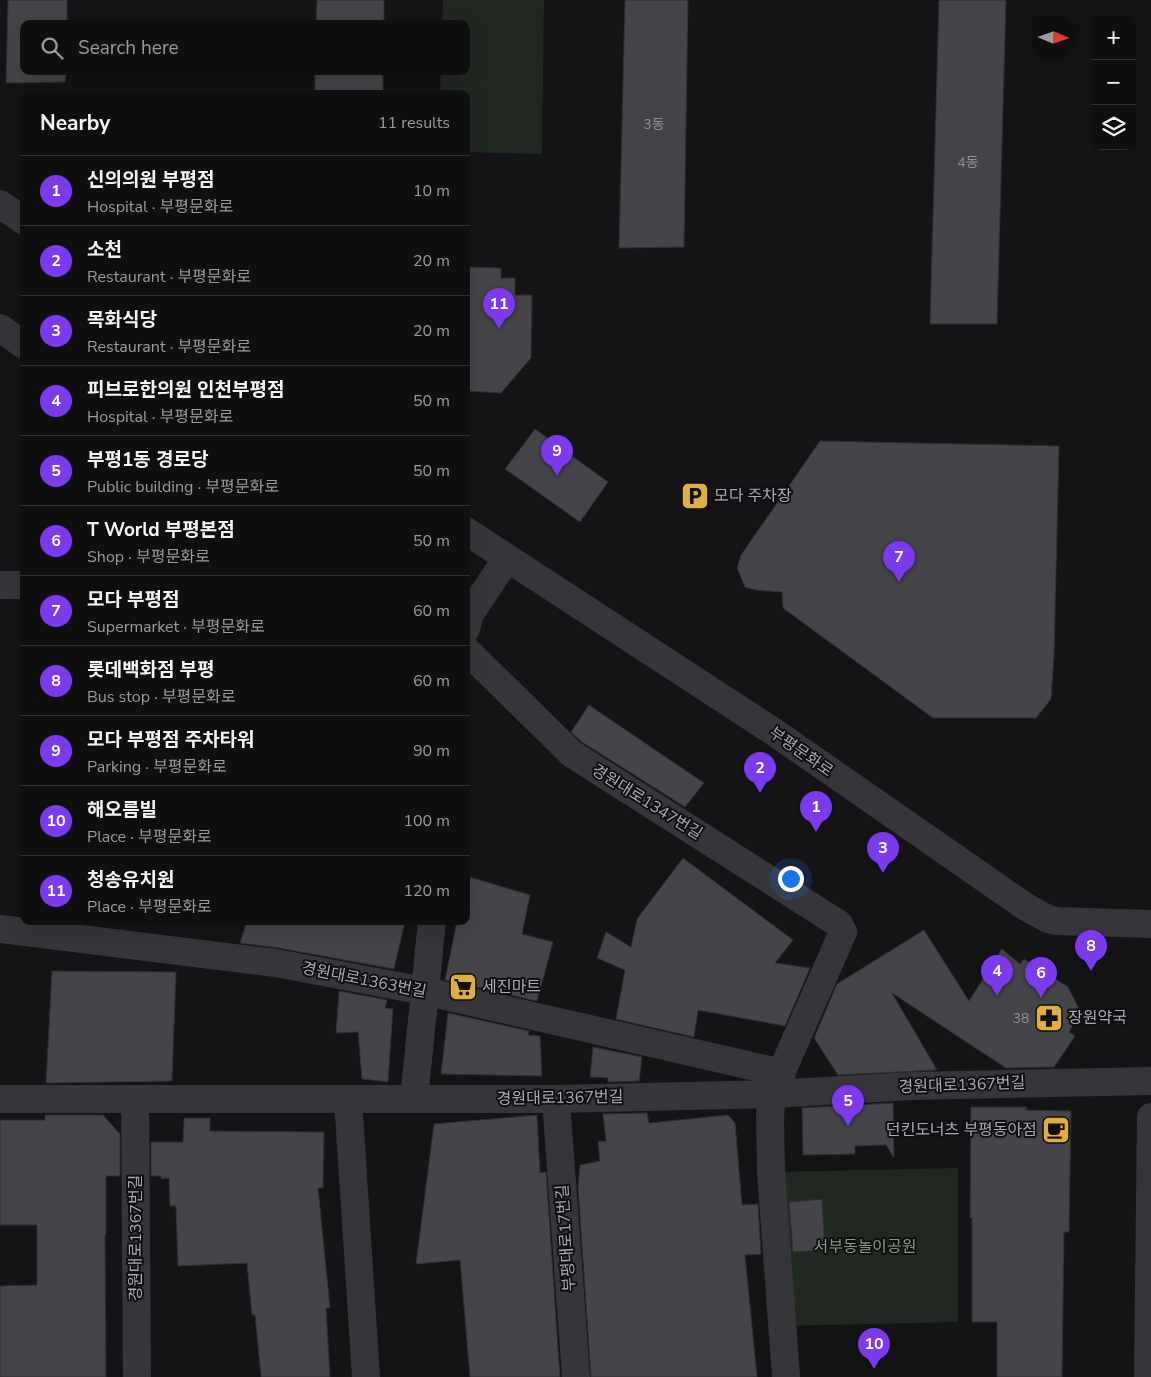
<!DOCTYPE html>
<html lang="en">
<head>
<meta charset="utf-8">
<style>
	:root { --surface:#0f0f10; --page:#1d1d1e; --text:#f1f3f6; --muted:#9b9c9f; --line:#2f2f30; --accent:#7c3aed }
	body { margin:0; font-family:"Nunito Sans","Noto Sans KR",sans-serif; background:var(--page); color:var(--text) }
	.controls { position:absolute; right:15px; top:15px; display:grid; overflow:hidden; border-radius:10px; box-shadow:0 5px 20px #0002 }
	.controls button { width:45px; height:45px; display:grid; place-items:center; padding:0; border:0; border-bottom:1px solid var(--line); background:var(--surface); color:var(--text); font:25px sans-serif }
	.compass { position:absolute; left:1031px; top:15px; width:45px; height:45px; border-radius:50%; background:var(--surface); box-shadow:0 5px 20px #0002; rotate:92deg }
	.you { position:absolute; left:790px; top:878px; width:18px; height:18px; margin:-12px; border:4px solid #fff; border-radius:50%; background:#1a73e8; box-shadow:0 0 0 8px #1a73e833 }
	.badge { display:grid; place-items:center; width:32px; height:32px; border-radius:50%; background:var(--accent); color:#fff; font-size:16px; font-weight:700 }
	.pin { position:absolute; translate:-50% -41px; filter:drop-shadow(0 1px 2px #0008) }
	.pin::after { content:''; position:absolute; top:26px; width:18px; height:15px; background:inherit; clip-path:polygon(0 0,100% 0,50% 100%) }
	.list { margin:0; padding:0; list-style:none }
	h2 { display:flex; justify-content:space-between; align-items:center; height:65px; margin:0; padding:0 20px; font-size:21px }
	h2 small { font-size:16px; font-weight:400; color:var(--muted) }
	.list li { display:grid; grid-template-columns:32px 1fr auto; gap:15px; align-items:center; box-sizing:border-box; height:70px; padding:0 20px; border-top:1px solid var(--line) }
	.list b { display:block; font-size:19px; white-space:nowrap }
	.list p { margin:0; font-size:16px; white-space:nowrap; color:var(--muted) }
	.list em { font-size:16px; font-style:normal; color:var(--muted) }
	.icon { flex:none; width:28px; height:28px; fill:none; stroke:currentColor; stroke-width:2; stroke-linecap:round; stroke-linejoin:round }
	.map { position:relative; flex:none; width:1151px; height:1377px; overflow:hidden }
	.search { position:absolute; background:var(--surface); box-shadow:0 5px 20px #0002; left:20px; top:20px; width:450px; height:55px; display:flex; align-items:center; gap:12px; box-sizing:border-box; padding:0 18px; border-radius:10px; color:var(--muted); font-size:19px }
	.panel { position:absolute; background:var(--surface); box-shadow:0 5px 20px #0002; left:20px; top:90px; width:450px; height:835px; border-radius:10px }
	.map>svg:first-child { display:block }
</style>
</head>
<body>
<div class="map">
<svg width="1151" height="1377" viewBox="0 0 1151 1377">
	<rect width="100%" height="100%" fill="#141416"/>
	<!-- green -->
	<path fill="#212822" d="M443 0H544L542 154 466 152V94H440L441 71H466V24H442Z
		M958 1168V1322L781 1326 771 1172Z"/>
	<!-- building -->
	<path fill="#444449" stroke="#2f2f32" d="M8 0H67V24H24V71H66L65 82 6 83Z
		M317 0H384V24H316Z
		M625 0H688L684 247 619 248Z
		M939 0H1006L997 324H930Z
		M315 71H383V94H315Z
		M466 267 501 268V278H515V295H532L531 358 501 393 466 391Z
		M535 429 608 482 580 522 505 469Z
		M820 441 1059 446 1054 656 1051 699 1036 718H933L783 608 782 592 756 590 745 587 737 568 741 555Z
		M589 705 704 783 685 807 582 742 571 732Z
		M683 858 793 940 775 963 810 968 785 1026 698 1010 694 1037 616 1019 625 970 597 958 606 932 631 947 637 919Z
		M466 876 530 895 522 934 553 942 537 1001 445 980 457 921H466Z
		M247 921H405L394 969 279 948 240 943Z
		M924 930 969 1001 1002 949 1020 964 1024 959 1068 987 1078 1007V1015L1069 1032 1075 1036 1054 1067 1006 1068 892 993 937 1070 838 1075 814 1038 837 984Z
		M52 971 176 972 172 1081 46 1083Z
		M339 991 387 1000 385 1008 393 1009 388 1082 362 1079 358 1032 336 1033Z
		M448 1013 529 1031 528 1035 540 1036 542 1076 441 1074Z
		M593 1047 642 1057 639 1081 608 1082V1078L590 1077Z
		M893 1103 894 1158 886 1145 855 1146V1154L803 1155 802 1108Z
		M971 1107H1027L1025 1110 1071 1111 1069 1232H1064L1062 1377H997V1322H972V1218H970Z
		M647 1113 649 1123 728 1115 735 1123 742 1205 758 1204 761 1254 745 1255 757 1377H591L578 1187 580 1165 600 1161 598 1142 606 1141 603 1114Z
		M45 1115H103L120 1134V1176H106V1235H105L106 1377H0V1286L37 1285V1225H0V1120H45Z
		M537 1115 540 1173 546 1172 560 1377H470L460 1260 416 1264 434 1124Z
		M184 1118H210V1131L324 1132 323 1188H318L330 1308H326L330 1377H261L255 1315H252L247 1263 178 1266 176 1206H170L169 1178 161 1179V1176H151V1142H183Z
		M822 1199 825 1250 793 1252 789 1202Z"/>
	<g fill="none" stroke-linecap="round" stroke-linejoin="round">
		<!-- minor -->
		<path stroke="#36363a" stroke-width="28" d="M0 204 24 221
			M0 328 24 345
			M466 531 774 732 1026 907 1048 919 1057 921 1151 924
			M0 585H24
			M466 629 470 614 507 558
			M466 650 572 754 839 924 843 932 772 1094 770 1117 771 1172 786 1377
			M0 929 276 963 424 991 782 1073
			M0 1099H556L772 1094 912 1086 1151 1081
			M135 1099 137 1377
			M348 1099 366 1377
			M414 1099 432 921
			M556 1099 576 1377
			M1148 1377 1151 1117"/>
	</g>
	<!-- icons -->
	<defs>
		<g id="parking-square" transform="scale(1.4375)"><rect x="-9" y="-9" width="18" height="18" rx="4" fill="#dfae43" stroke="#0f0f11"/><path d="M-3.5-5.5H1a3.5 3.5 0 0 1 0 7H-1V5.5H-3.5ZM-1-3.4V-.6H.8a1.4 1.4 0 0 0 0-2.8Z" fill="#111"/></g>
		<g id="supermarket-square" transform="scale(1.4375)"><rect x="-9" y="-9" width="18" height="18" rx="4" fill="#dfae43" stroke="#0f0f11"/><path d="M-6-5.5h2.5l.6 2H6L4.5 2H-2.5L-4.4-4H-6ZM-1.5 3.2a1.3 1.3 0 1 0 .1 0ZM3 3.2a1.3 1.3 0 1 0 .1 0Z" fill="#111"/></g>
		<g id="pharmacy-square" transform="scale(1.4375)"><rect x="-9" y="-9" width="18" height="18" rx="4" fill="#dfae43" stroke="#0f0f11"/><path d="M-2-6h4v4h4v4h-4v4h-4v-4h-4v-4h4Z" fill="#111"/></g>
		<g id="cafe-square" transform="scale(1.4375)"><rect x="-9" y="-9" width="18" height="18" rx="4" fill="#dfae43" stroke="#0f0f11"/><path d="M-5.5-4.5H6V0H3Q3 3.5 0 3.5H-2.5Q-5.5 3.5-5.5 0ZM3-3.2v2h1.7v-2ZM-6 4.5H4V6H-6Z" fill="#111"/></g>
	</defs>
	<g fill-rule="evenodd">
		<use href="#parking-square" x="695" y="496"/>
		<use href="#supermarket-square" x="463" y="987"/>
		<use href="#pharmacy-square" x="1049" y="1018"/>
		<use href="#cafe-square" x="1056" y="1130"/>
	</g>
	<g text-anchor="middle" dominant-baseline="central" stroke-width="4" stroke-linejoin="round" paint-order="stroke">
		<!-- number labels -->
		<g font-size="14" fill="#8e919a">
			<text x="654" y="124">3동</text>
			<text x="968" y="162">4동</text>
			<text x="1021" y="1018">38</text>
		</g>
		<!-- poi labels -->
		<g font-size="16" fill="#a7abb5" stroke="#0f0f11" text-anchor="start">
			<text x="714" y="496">모다 주차장</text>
			<text x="482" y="987">세진마트</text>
			<text x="1068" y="1018">장원약국</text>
			<text x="1037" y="1130" text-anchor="end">던킨도너츠 부평동아점</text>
		</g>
		<!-- street labels -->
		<g font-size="16" fill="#a7abb5" stroke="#0f0f11">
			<text transform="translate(801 752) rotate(35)">부평문화로</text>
			<text transform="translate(647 802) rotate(32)">경원대로1347번길</text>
			<text transform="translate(364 980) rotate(11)">경원대로1363번길</text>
			<text transform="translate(962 1085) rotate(-2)">경원대로1367번길</text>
			<text transform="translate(560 1098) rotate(-1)">경원대로1367번길</text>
			<text transform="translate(136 1238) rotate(-90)">경원대로1367번길</text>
			<text transform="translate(566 1238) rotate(-94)">부평대로17번길</text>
		</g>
		<!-- park labels -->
		<g font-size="16" fill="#809e83" stroke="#0f0f11">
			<text x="865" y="1247">서부동놀이공원</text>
		</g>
	</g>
</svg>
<div class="controls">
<button>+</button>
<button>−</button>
<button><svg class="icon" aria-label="layers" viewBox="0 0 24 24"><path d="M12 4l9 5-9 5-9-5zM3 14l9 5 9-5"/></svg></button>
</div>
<svg class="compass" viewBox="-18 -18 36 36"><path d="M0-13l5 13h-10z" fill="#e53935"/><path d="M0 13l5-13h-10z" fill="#9b9c9f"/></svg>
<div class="you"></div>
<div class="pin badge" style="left:816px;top:832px">1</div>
<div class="pin badge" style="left:760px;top:793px">2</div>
<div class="pin badge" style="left:883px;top:873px">3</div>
<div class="pin badge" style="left:997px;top:996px">4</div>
<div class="pin badge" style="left:848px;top:1126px">5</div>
<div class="pin badge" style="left:1041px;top:998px">6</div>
<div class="pin badge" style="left:899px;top:582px">7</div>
<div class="pin badge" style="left:1091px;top:971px">8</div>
<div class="pin badge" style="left:557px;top:476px">9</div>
<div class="pin badge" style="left:874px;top:1369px">10</div>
<div class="pin badge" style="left:499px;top:329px">11</div>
<div class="search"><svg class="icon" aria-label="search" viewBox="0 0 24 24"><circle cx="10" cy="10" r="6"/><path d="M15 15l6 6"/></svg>Search here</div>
<section class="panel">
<h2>Nearby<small>11 results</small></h2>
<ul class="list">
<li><span class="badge">1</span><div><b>신의의원 부평점</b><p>Hospital · 부평문화로</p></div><em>10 m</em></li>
<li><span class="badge">2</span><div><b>소천</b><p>Restaurant · 부평문화로</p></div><em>20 m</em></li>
<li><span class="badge">3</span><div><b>목화식당</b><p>Restaurant · 부평문화로</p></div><em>20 m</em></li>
<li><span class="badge">4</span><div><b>피브로한의원 인천부평점</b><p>Hospital · 부평문화로</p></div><em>50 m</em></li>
<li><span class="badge">5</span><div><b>부평1동 경로당</b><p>Public building · 부평문화로</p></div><em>50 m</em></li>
<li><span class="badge">6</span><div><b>T World 부평본점</b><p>Shop · 부평문화로</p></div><em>50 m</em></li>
<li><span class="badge">7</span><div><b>모다 부평점</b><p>Supermarket · 부평문화로</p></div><em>60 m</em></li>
<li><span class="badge">8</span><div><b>롯데백화점 부평</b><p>Bus stop · 부평문화로</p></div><em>60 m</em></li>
<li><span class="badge">9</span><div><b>모다 부평점 주차타워</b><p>Parking · 부평문화로</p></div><em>90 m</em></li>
<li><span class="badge">10</span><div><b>해오름빌</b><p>Place · 부평문화로</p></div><em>100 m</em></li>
<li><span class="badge">11</span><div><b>청송유치원</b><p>Place · 부평문화로</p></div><em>120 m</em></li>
</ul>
</section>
</div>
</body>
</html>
